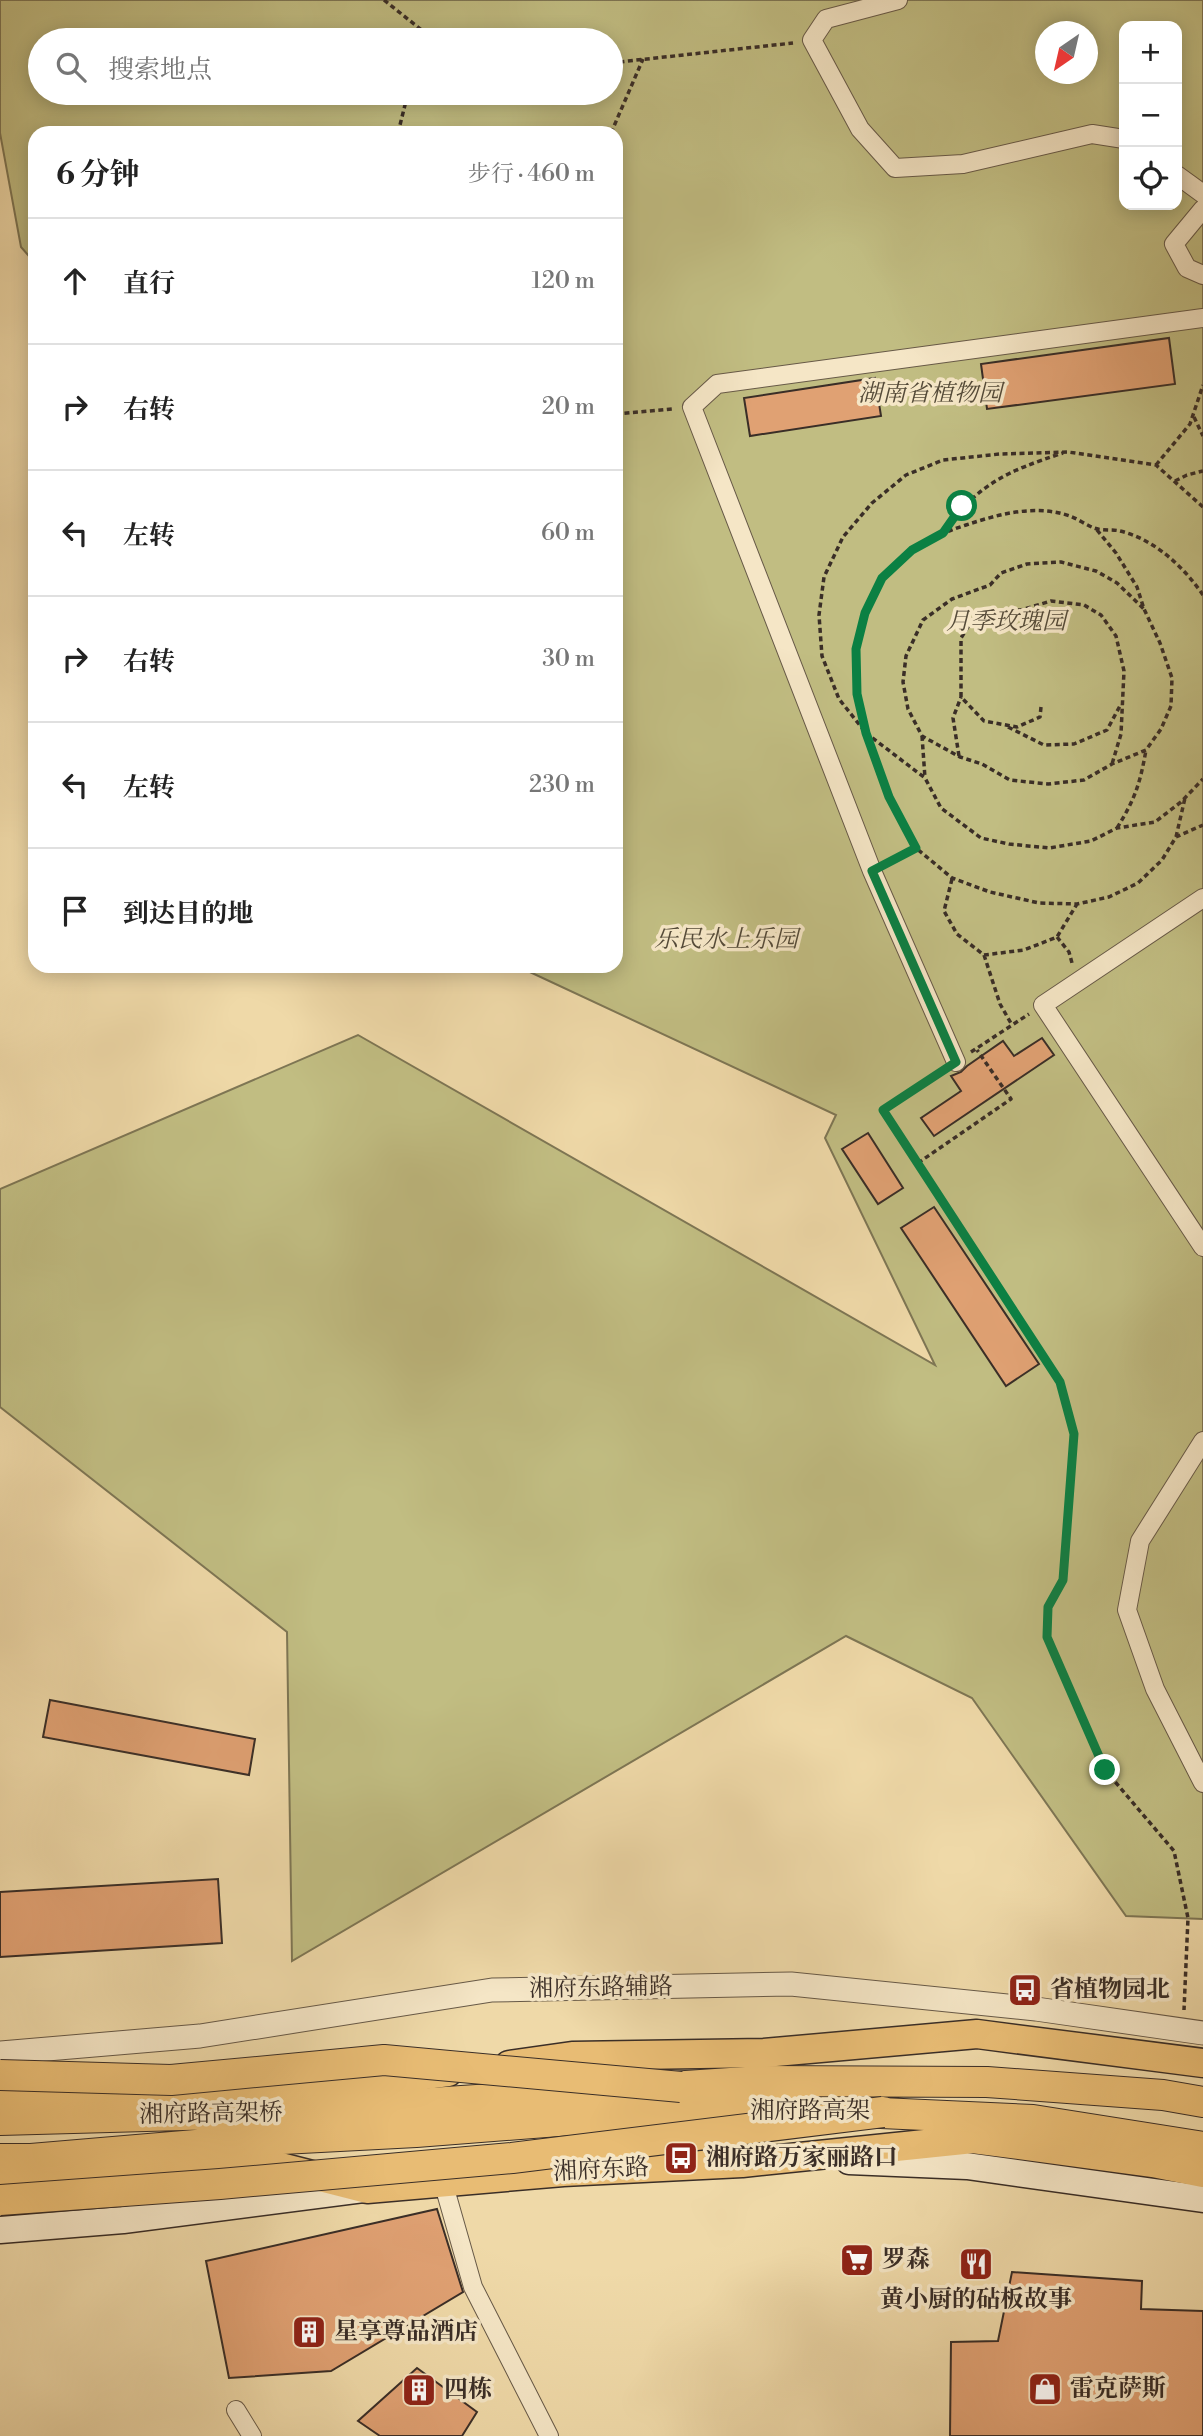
<!DOCTYPE html>
<html lang="zh">
<head>
<meta charset="utf-8">
<style>
	:root { --surface:#fff; --page:#f6f6f6; --text:#222; --muted:#767676; --line:#e0e0e0 }
	body { margin:0; font-family:"Libre Bodoni","Noto Serif SC",serif; background:var(--page); color:var(--text) }
	.controls { position:absolute; right:21px; top:21px; display:grid; overflow:hidden; border-radius:14px; box-shadow:0 4px 18px #0003 }
	.controls button { width:63px; height:63px; display:grid; place-items:center; padding:0; border:0; border-bottom:2px solid var(--line); background:var(--surface); color:var(--text); font:35px sans-serif }
	.compass { position:absolute; left:1035px; top:21px; width:63px; height:63px; border-radius:50%; background:var(--surface); box-shadow:0 4px 18px #0003; rotate:214deg }
	.stop { position:absolute; width:21px; height:21px; margin:-16px; border:5px solid #0b8043; border-radius:50%; background:#fff }
	.stop.end { background:#0b8043; border-color:#fff; box-shadow:0 2px 7px #0008 }
	.list { margin:0; padding:0; list-style:none }
	h2 { display:flex; justify-content:space-between; align-items:center; height:91px; margin:0; padding:0 28px; font-size:30px }
	h2 small { font-size:23px; font-weight:400; color:var(--muted) }
	.list li { display:grid; grid-template-columns:46px 1fr auto; gap:21px; align-items:center; box-sizing:border-box; height:126px; padding:0 28px; border-top:2px solid var(--line) }
	.list b { display:block; font-size:26px; white-space:nowrap }
	.list em { font-size:23px; font-style:normal; color:var(--muted) }
	.icon { flex:none; width:38px; height:38px; fill:none; stroke:currentColor; stroke-width:2; stroke-linecap:round; stroke-linejoin:round }
	.map { position:relative; flex:none; width:1203px; height:2436px; overflow:hidden }
	.search { position:absolute; background:var(--surface); box-shadow:0 4px 18px #0003; left:28px; top:28px; width:595px; height:77px; display:flex; align-items:center; gap:18px; box-sizing:border-box; padding:0 24px; border-radius:38px; color:var(--muted); font-size:26px }
	.panel { position:absolute; background:var(--surface); box-shadow:0 4px 18px #0003; left:28px; top:126px; width:595px; height:847px; border-radius:21px }
	.map>svg:first-child { display:block }
</style>
</head>
<body>
<div class="map">
<svg width="1203" height="2436" viewBox="0 0 1203 2436">
	<rect width="100%" height="100%" fill="#efd9a8"/>
	<filter id="stains"><feTurbulence type="fractalNoise" baseFrequency=".00286" numOctaves="4"/><feColorMatrix values="0 0 0 0 .2 0 0 0 0 .09 0 0 0 0 .02 0 0 0 .5 -.17"/></filter>
	<radialGradient id="worn" r=".72"><stop offset=".6" stop-color="#630" stop-opacity="0"/><stop offset="1" stop-color="#630" stop-opacity=".3"/></radialGradient>
	<!-- green -->
	<path fill="#c1bd82" stroke="#7e7654" stroke-width="2" fill-rule="evenodd" d="M0 0H1203V1919L1126 1916 972 1698 846 1636 292 1961 287 1632 0 1407V1189L358 1035 935 1365 825 1138 836 1115 517 966H616V133H35V263L21 247 0 133ZM1124 26H1177V205H1124ZM1046 32H1088V74H1046ZM40 40H611V93H40Z"/>
	<!-- building -->
	<path fill="#e0a173" stroke="#3a2e27" stroke-width="2" d="M1169 338 1175 384 987 409 981 364Z
		M875 378 881 416 750 436 744 398Z
		M1042 1038 1054 1055 934 1136 921 1118 961 1091 951 1076 961 1072 967 1066 1003 1041 1014 1056Z
		M868 1133 903 1188 878 1204 842 1149Z
		M934 1207 1039 1364 1006 1386 901 1228Z
		M50 1700 255 1739 249 1775 43 1737Z
		M218 1879 222 1943 0 1957V1892Z
		M437 2209 463 2292 331 2371 229 2378 206 2261Z
		M1012 2272 1142 2281 1141 2309 1203 2311V2436H950L951 2342 998 2341Z
		M417 2368 477 2412 462 2436H380L358 2421Z"/>
	<g fill="none" stroke-linecap="round" stroke-linejoin="round">
		<!-- minor casing -->
		<g stroke="#675947" stroke-width="20">
			<path id="minor" d="M898 0 826 19 812 40 860 129 895 168 963 164 1092 134 1124 139
				M1177 175 1203 194
				M1203 209 1174 244 1187 268 1203 275
				M1203 898 1043 1005 1203 1247
				M956 1062 872 871 692 407 717 384 1203 318
				M1203 1441 1140 1541 1127 1610 1155 1689 1203 1783
				M443 2182 473 2287 549 2436
				M236 2410 252 2436"/>
		</g>
		<!-- tertiary casing -->
		<g stroke="#675947" stroke-width="25">
			<path id="tertiary" d="M0 2053 200 2036 492 1990 791 1984 1036 2009 1203 2033"/>
		</g>
		<!-- secondary casing -->
		<g stroke="#3a2e27" stroke-width="29">
			<path id="secondary" d="M849 2161 967 2166 1203 2199
				M0 2230 123 2220 363 2189"/>
		</g>
		<!-- primary casing -->
		<g stroke="#3a2e27" stroke-width="31">
			<path id="primary" d="M509 2065 572 2056 764 2053 977 2034 1203 2063
				M0 2105C150 2099 299 2092 448 2072
				M0 2179 273 2165 367 2189 563 2172 742 2163 973 2139 1153 2163 1203 2173"/>
		</g>
		<!-- trunk casing -->
		<g stroke="#3a2e27" stroke-width="32">
			<path id="trunk" d="M859 2112 1033 2120 1203 2147
				M0 2120 295 2112 761 2081 987 2082 1163 2095 1203 2102
				M0 2159H31L243 2141 416 2132 687 2111H810"/>
		</g>
		<!-- path -->
		<path stroke="#3a2e27" stroke-width="3.5" stroke-dasharray="5 3.5" stroke-linecap="butt" d="M384 0 424 32
			M422 40 424 32 476 40
			M611 61 619 62 793 43
			M398 133 408 93
			M611 133 643 59
			M616 414 672 409
			M1194 417 1203 436
			M1156 465 1190 424 1203 385
			M1175 481 1187 475 1203 471
			M1203 507 1156 465 1068 452 1000 454 943 460 906 475 872 503 843 537 824 577 819 615 822 656 839 699 866 733 889 797 916 848 952 878 990 892 1039 903 1077 904 1109 897 1138 883 1162 860 1176 837 1203 825
			M1097 530 1116 553 1137 587 1144 609 1160 643 1172 678 1171 706 1161 729 1146 750 1112 764 1084 780 1048 784 1010 780 982 764 960 757 922 736 908 709 903 682 906 656 923 620 952 599 990 585 1001 573 1027 564 1061 562 1096 571 1117 583 1144 609
			M943 531C979 484 1007 471 1063 453
			M1203 595C1184 567 1154 539 1120 531 1112 529 1102 531 1094 528 1086 525 1078 519 1070 516 1036 504 999 514 966 525 860 559 844 633 866 733L925 778 941 808 981 838 1009 844 1049 848 1091 841 1117 828 1155 822 1181 802 1203 779
			M1011 611 1035 626
			M1041 707 1040 717 1017 727 984 721 961 697V638L973 619 1002 610H1021L1051 601 1084 605 1101 615 1116 636 1124 671 1121 734 1112 764
			M1008 727 1044 745 1074 744 1107 730 1121 704
			M922 736 925 778
			M959 756 953 718 961 697
			M1117 828C1135 799 1140 784 1146 750
			M1176 837 1185 798
			M890 862 916 848
			M952 879 944 911 957 934 984 955 1024 950 1057 937 1077 904
			M1057 937 1069 952 1072 963
			M984 955 1000 1004 1012 1025
			M971 1052 1029 1014
			M941 1072 883 1110 1060 1383 1074 1434 1063 1580 1048 1607 1047 1637 1105 1770 1174 1851 1188 1918 1184 2010
			M918 1163 1011 1099 977 1050"/>
		<!-- minor -->
		<use href="#minor" stroke="#f5e6c6" stroke-width="18"/>
		<!-- tertiary -->
		<use href="#tertiary" stroke="#f5e6c6" stroke-width="23"/>
		<!-- secondary -->
		<use href="#secondary" stroke="#f5e6c6" stroke-width="26"/>
		<!-- primary -->
		<use href="#primary" stroke="#e8bc74" stroke-width="28"/>
		<!-- trunk -->
		<use href="#trunk" stroke="#e8bc74" stroke-width="30"/>
		<!-- trunk-bridge casing -->
		<g stroke="#3a2e27" stroke-width="32" stroke-linecap="butt">
			<path id="trunk-bridge" d="M0 2075 171 2080 384 2060 681 2087
				M0 2200 220 2184 512 2158 883 2112"/>
		</g>
		<!-- trunk-bridge -->
		<use href="#trunk-bridge" stroke="#e8bc74" stroke-width="30"/>
	</g>
	<g fill="none" stroke-linecap="round" stroke-linejoin="round">
		<!-- route -->
		<path stroke="#0b8043" stroke-width="9" d="M962 506 943 533 912 550 882 578 865 613 856 649 857 694 866 733 889 797 916 848 872 871 956 1062 883 1110 1060 1382 1074 1434 1063 1580 1048 1607 1047 1637 1105 1770"/>
	</g>
	<!-- icons -->
	<defs>
		<g id="bus-square" transform="scale(1.75)"><rect x="-9" y="-9" width="18" height="18" rx="4" fill="#8f2418" stroke="#f5e6c6"/><path d="M-5-6H5V4H4V6H2V4H-2V6H-4V4H-5ZM-3.5-4V0h7V-4ZM-3.5 1.2v1.5H-2V1.2ZM2 1.2v1.5H3.5V1.2Z" fill="#fff"/></g>
		<g id="supermarket-square" transform="scale(1.75)"><rect x="-9" y="-9" width="18" height="18" rx="4" fill="#8f2418" stroke="#f5e6c6"/><path d="M-6-5.5h2.5l.6 2H6L4.5 2H-2.5L-4.4-4H-6ZM-1.5 3.2a1.3 1.3 0 1 0 .1 0ZM3 3.2a1.3 1.3 0 1 0 .1 0Z" fill="#fff"/></g>
		<g id="restaurant-square" transform="scale(1.75)"><rect x="-9" y="-9" width="18" height="18" rx="4" fill="#8f2418" stroke="#f5e6c6"/><path d="M-5-6h1v4h1v-4h1v4h1v-4h1v5L-1.5 .5V6h-2V.5L-5-1ZM5-6V6H3V1.5H1.5Q1.5-4 5-6Z" fill="#fff"/></g>
		<g id="building-square" transform="scale(1.75)"><rect x="-9" y="-9" width="18" height="18" rx="4" fill="#8f2418" stroke="#f5e6c6"/><path d="M-4-6H4V6H1V3H-1V6H-4ZM-2.5-4.3h1.7v1.8h-1.7ZM.8-4.3h1.7v1.8H.8ZM-2.5-1h1.7V.8h-1.7ZM.8-1h1.7V.8H.8Z" fill="#fff"/></g>
		<g id="shop-square" transform="scale(1.75)"><rect x="-9" y="-9" width="18" height="18" rx="4" fill="#8f2418" stroke="#f5e6c6"/><path d="M-5-2.5h2.3a2.7 3.5 0 0 1 5.4 0H5L5.5 6h-11ZM-1.5-2.5h3a1.5 2.3 0 0 0-3 0Z" fill="#fff"/></g>
	</defs>
	<g fill-rule="evenodd">
		<use href="#bus-square" x="1025" y="1990"/>
		<use href="#bus-square" x="681" y="2158"/>
		<use href="#supermarket-square" x="857" y="2260"/>
		<use href="#restaurant-square" x="976" y="2264"/>
		<use href="#building-square" x="309" y="2332"/>
		<use href="#shop-square" x="1045" y="2389"/>
		<use href="#building-square" x="419" y="2390"/>
	</g>
	<g text-anchor="middle" dominant-baseline="central" stroke-width="7" stroke-linejoin="round" paint-order="stroke">
		<!-- park labels -->
		<g font-size="24" font-style="italic" fill="#554b39" stroke="#f5e6c6">
			<text x="930" y="394">湖南省植物园</text>
			<text x="1006" y="622">月季玫瑰园</text>
			<text x="726" y="940">乐民水上乐园</text>
		</g>
		<!-- street labels -->
		<g font-size="24" fill="#3a2e27" stroke="#f5e6c6">
			<text transform="translate(601 1988) rotate(-1)">湘府东路辅路</text>
			<text x="810" y="2111">湘府路高架</text>
			<text transform="translate(211 2114) rotate(-1)">湘府路高架桥</text>
			<text transform="translate(601 2170) rotate(-3)">湘府东路</text>
		</g>
		<!-- poi labels -->
		<g font-size="24" font-weight="bold" fill="#3a2e27" stroke="#f5e6c6" text-anchor="start">
			<text x="1050" y="1990">省植物园北</text>
			<text x="706" y="2158">湘府路万家丽路口</text>
			<text x="882" y="2260">罗森</text>
			<text x="976" y="2300" text-anchor="middle">黄小厨的砧板故事</text>
			<text x="334" y="2332">星享尊品酒店</text>
			<text x="1070" y="2389">雷克萨斯</text>
			<text x="444" y="2390">四栋</text>
		</g>
	</g>
	<rect width="100%" height="100%" filter="url(#stains)"/>
	<rect width="100%" height="100%" fill="url(#worn)"/>
</svg>
<div class="controls">
<button>+</button>
<button>−</button>
<button><svg class="icon" aria-label="locate" viewBox="0 0 24 24"><circle cx="12" cy="12" r="6"/><path d="M12 2v4M12 18v4M2 12h4M18 12h4"/></svg></button>
</div>
<svg class="compass" viewBox="-18 -18 36 36"><path d="M0-13l5 13h-10z" fill="#e53935"/><path d="M0 13l5-13h-10z" fill="#767676"/></svg>
<div class="stop" style="left:962px;top:506px"></div>
<div class="stop end" style="left:1105px;top:1770px"></div>
<div class="search"><svg class="icon" aria-label="search" viewBox="0 0 24 24"><circle cx="10" cy="10" r="6"/><path d="M15 15l6 6"/></svg>搜索地点</div>
<section class="panel">
<h2>6 分钟<small>步行 · 460 m</small></h2>
<ul class="list">
<li><svg class="icon" aria-label="ahead" viewBox="0 0 24 24"><path d="M12 20V5M6 11l6-6 6 6"/></svg><div><b>直行</b></div><em>120 m</em></li>
<li><svg class="icon" aria-label="right" viewBox="0 0 24 24"><path d="M7 20v-9h11M14 6l5 5-5 5"/></svg><div><b>右转</b></div><em>20 m</em></li>
<li><svg class="icon" aria-label="left" viewBox="0 0 24 24"><path d="M17 20v-9H6M10 6l-5 5 5 5"/></svg><div><b>左转</b></div><em>60 m</em></li>
<li><svg class="icon" aria-label="right" viewBox="0 0 24 24"><path d="M7 20v-9h11M14 6l5 5-5 5"/></svg><div><b>右转</b></div><em>30 m</em></li>
<li><svg class="icon" aria-label="left" viewBox="0 0 24 24"><path d="M17 20v-9H6M10 6l-5 5 5 5"/></svg><div><b>左转</b></div><em>230 m</em></li>
<li><svg class="icon" aria-label="arrive" viewBox="0 0 24 24"><path d="M6 21V4h12l-3 4 3 4H6"/></svg><div><b>到达目的地</b></div></li>
</ul>
</section>
</div>
</body>
</html>
